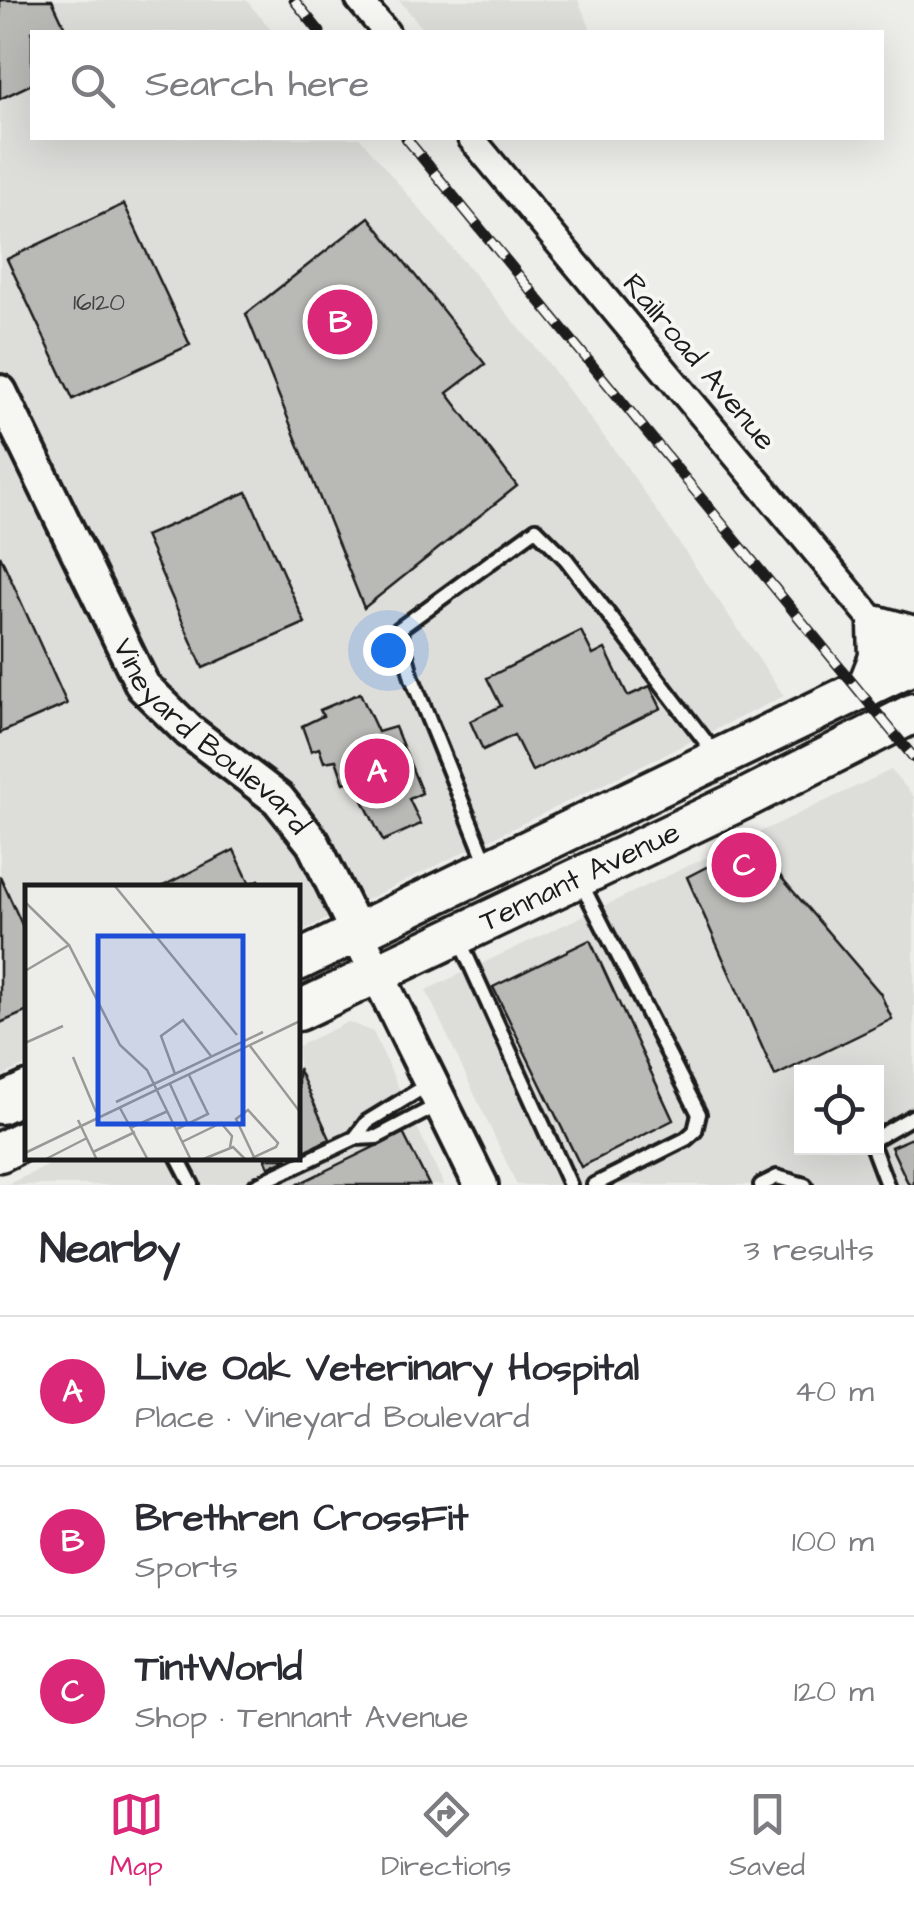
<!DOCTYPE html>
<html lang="en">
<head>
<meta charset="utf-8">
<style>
	:root { --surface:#fff; --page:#f2f2f3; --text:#2b2b33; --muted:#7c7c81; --line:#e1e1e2; --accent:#db2777 }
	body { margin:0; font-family:"Architects Daughter",sans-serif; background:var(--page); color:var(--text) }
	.controls { position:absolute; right:30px; bottom:30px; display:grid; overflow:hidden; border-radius:0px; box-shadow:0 10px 40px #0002 }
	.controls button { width:90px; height:90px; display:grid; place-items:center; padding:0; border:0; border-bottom:2px solid var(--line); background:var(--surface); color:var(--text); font:50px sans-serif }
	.you { position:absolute; left:388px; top:650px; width:35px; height:35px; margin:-25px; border:8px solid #fff; border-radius:50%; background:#1a73e8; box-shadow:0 0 0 15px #1a73e833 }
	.badge { display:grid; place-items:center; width:65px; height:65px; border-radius:50%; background:var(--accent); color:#fff; font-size:32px; font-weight:700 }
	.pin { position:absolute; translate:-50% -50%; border:5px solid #fff; box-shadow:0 2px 10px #0006 }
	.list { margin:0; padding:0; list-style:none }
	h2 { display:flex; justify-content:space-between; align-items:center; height:130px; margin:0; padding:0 40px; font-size:42px }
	h2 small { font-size:32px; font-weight:400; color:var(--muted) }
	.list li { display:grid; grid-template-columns:65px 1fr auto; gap:30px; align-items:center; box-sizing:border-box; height:150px; padding:0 40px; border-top:2px solid var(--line) }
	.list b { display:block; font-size:38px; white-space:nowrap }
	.list p { margin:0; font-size:32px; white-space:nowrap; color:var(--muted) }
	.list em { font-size:32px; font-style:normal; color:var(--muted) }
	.icon { flex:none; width:55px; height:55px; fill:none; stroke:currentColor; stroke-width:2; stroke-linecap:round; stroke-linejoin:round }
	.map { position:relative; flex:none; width:914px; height:1185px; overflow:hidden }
	.search { position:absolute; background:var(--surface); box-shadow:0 10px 40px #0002; left:30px; right:30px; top:30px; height:110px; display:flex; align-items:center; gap:25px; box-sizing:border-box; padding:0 35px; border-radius:0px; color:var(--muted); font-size:38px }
	.sheet { height:580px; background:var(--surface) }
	nav { display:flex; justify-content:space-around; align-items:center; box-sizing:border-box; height:140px; border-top:2px solid var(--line); background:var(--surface); font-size:28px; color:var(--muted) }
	nav a { display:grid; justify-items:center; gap:5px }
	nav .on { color:var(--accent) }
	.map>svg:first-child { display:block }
</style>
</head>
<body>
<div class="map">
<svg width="914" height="1185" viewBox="0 0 914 1185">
	<rect width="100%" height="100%" fill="#edede9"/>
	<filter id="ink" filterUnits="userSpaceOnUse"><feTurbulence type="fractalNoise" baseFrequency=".01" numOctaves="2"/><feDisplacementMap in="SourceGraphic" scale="20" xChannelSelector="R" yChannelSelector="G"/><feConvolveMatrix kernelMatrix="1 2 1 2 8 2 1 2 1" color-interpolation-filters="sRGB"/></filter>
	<g filter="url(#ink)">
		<!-- built -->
		<path fill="#ddddda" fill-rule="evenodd" d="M0 0H246L273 32H32V138H360L542 355 624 463 784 696 298 933V888H28L27 1064 0 1077Z
			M399 0H578L592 32H426Z
			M891 770 914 797V1185H517L426 990ZM802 1072H876V1148H802Z
			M348 1022 373 1032 444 1185H6L64 1158H298V1046Z"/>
		<!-- building -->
		<path fill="#b9b9b6" stroke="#1c1c1c" stroke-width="2.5" d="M0 0H52L67 32H32V84L0 99Z
			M124 204 190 345 73 399 7 259Z
			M369 217 485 364 447 393 517 486 364 608 246 314Z
			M247 492 305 623 203 668 145 536Z
			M0 555 67 704 0 733Z
			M581 631 593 655 605 649 628 696 650 686 661 708 532 771 514 735 483 750 470 721 501 706 487 678Z
			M360 693 378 732 395 727 422 793 409 799 421 824 383 841 353 780 344 783 336 760 324 762 319 748 311 751 302 726 323 716 320 710Z
			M761 839 781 877 880 993 892 1019 775 1076 687 877Z
			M234 850 250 884 259 880 263 888H159Z
			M0 876 28 938V1011L0 1023Z
			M590 940 673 1120 581 1167 493 987Z
			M298 1068 330 1139 298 1154Z
			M403 1133 429 1185H296Z
			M914 1137V1185H909L891 1147Z
			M265 1158H289L269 1167Z"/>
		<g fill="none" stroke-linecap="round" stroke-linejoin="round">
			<!-- service casing -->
			<g stroke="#1c1c1c" stroke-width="20">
				<path id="service" d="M487 864 412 678 399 629 536 529 566 559 716 755
					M581 883 699 1114 695 1131 686 1139 594 1185
					M458 937 570 1185
					M355 1138 367 1122 429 1084
					M876 1138 914 1116
					M873 1148 887 1185
					M178 1158 192 1185
					M256 1185 355 1138 377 1137 440 1104
					M761 1185 777 1177 805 1185"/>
			</g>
			<!-- minor casing -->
			<g stroke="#1c1c1c" stroke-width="32">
				<path id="minor" d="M359 0 386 32
					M471 138 878 626"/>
			</g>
			<!-- tertiary casing -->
			<g stroke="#1c1c1c" stroke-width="40">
				<g id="tertiary">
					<path id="s1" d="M0 392 143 686 189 731 278 799 313 843 481 1185"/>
				</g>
			</g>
			<!-- secondary casing -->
			<g stroke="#1c1c1c" stroke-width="45">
				<g id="secondary">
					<path d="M867 687 879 657 878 626 914 636"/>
					<path d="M298 961 914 664"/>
					<path id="s2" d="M298 1011 748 797 914 713"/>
					<path d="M0 1104 28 1091"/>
					<path d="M0 1152 28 1138"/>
				</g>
			</g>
			<!-- service -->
			<use href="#service" stroke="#f6f6f2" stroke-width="12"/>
			<!-- minor -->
			<use href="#minor" stroke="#f6f6f2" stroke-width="25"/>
			<!-- tertiary -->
			<use href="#tertiary" stroke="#f6f6f2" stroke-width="32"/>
			<!-- secondary -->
			<use href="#secondary" stroke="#f6f6f2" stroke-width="38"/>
			<!-- rail casing -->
			<g stroke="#1c1c1c" stroke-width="11">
				<path id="rail" d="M294 0 320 32
					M406 138 914 758"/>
			</g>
			<!-- rail -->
			<use href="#rail" stroke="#f6f6f2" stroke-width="8" stroke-dasharray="22" stroke-linecap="butt"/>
		</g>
	</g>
	<g text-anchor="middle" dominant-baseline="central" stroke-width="8" stroke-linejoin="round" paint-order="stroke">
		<!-- number labels -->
		<g font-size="25" fill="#434342">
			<text x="99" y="302">16120</text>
		</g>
		<!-- street labels -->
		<g font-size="30" fill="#1c1c1c" stroke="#f6f6f2">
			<text transform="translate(699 362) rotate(50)">Railroad Avenue</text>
			<text stroke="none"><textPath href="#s1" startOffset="410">Vineyard Boulevard</textPath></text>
			<text stroke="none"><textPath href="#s2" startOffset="312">Tennant Avenue</textPath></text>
		</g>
	</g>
	<!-- overview -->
	<g transform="translate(25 885)">
		<rect width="275" height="275" fill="#edede9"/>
		<path fill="none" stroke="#999997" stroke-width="2.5" d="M89 0 212 150M0 17 44 60 95 160 122 185 166 275M0 86 44 60M0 158 38 141M225 161 275 227M48 172 71 227M150 189 136 151 158 135 186 171M145 199 163 239M91 217 238 147M95 223 123 275M53 235 72 275M105 243 143 226M152 244 183 229 164 190M157 257 196 238 207 251 205 262M68 267 110 247M0 268 275 136M19 275 62 253M176 275 208 262 221 275M225 275 229 272 251 262 253 258 223 225 211 234 229 272"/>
		<path fill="#1d4ed8" fill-opacity="0.15" stroke="#1d4ed8" stroke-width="5" d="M73 51H218V239H73Z"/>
		<rect width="275" height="275" fill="none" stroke="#1c1c1c" stroke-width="5"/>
	</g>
</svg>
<div class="controls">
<button><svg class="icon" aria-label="locate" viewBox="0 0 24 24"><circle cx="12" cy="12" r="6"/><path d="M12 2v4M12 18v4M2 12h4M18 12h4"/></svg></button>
</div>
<div class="you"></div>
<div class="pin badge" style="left:377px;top:771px">A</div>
<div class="pin badge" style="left:340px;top:322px">B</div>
<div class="pin badge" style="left:744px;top:865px">C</div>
<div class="search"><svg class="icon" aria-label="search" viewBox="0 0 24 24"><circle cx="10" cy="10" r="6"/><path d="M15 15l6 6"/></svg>Search here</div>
</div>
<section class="sheet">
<h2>Nearby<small>3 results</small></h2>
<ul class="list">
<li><span class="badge">A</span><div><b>Live Oak Veterinary Hospital</b><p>Place · Vineyard Boulevard</p></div><em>40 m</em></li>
<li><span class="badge">B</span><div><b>Brethren CrossFit</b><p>Sports</p></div><em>100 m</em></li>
<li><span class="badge">C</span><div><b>TintWorld</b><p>Shop · Tennant Avenue</p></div><em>120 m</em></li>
</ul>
</section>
<nav>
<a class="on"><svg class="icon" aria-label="map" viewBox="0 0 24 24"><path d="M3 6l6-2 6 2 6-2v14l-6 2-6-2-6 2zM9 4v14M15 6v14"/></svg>Map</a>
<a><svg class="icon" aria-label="directions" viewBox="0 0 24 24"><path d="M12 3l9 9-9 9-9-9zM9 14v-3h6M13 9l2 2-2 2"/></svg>Directions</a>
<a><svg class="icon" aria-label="saved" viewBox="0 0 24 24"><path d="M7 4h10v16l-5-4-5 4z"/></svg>Saved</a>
</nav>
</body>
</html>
